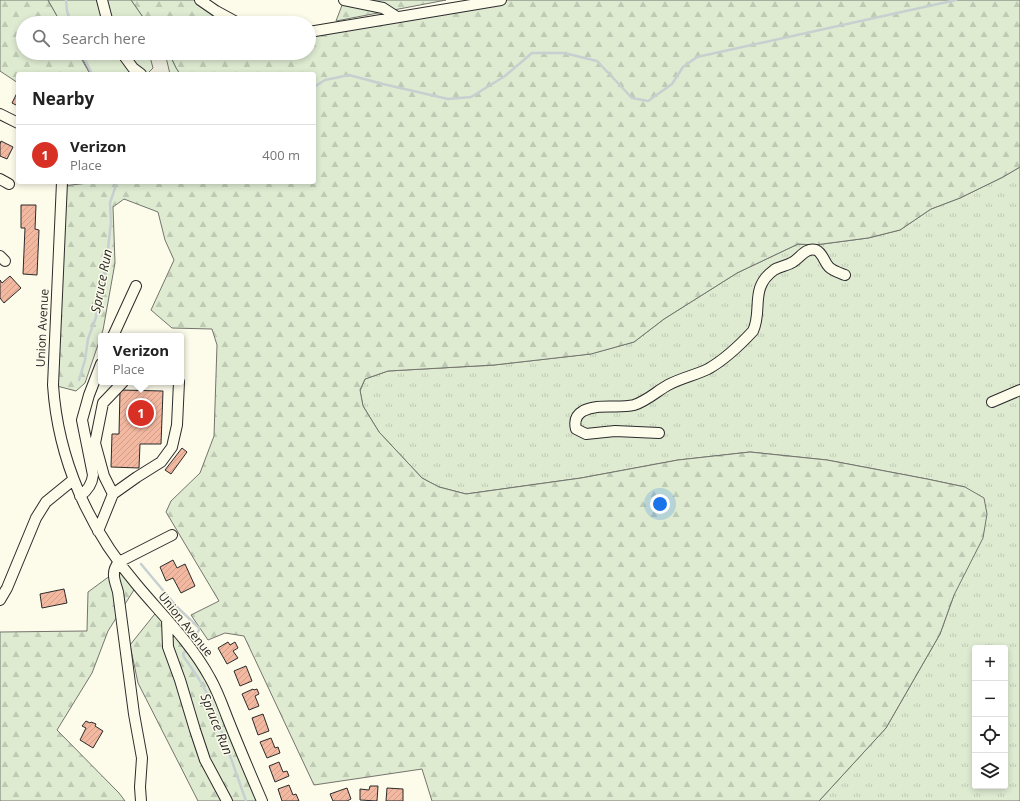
<!DOCTYPE html>
<html lang="en">
<head>
<meta charset="utf-8">
<style>
	:root { --surface:#fff; --page:#f6f6f6; --text:#222; --muted:#767676; --line:#e0e0e0; --accent:#d93025 }
	body { margin:0; font-family:"Open Sans",sans-serif; background:var(--page); color:var(--text) }
	.controls { position:absolute; right:12px; bottom:12px; display:grid; overflow:hidden; border-radius:4px; box-shadow:0 2px 6px #0003 }
	.controls button { width:36px; height:36px; display:grid; place-items:center; padding:0; border:0; border-bottom:1px solid var(--line); background:var(--surface); color:var(--text); font:20px sans-serif }
	.you { position:absolute; left:660px; top:504px; width:14px; height:14px; margin:-10px; border:3px solid #fff; border-radius:50%; background:#1a73e8; box-shadow:0 0 0 6px #1a73e833 }
	.badge { display:grid; place-items:center; width:26px; height:26px; border-radius:50%; background:var(--accent); color:#fff; font-size:13px; font-weight:700 }
	.pin { position:absolute; translate:-50% -50%; border:2px solid #fff; box-shadow:0 1px 4px #0006 }
	.popup { position:absolute; left:98px; top:333px; width:86px; height:52px; box-sizing:border-box; display:grid; place-content:center; border-radius:4px; background:var(--surface); filter:drop-shadow(0 1px 3px #0005); font-size:13px; white-space:nowrap; color:var(--muted) }
	.popup b { font-size:15px; color:var(--text) }
	.popup::after { content:''; position:absolute; left:50%; top:100%; margin-left:-8px; border:8px solid transparent; border-top-color:var(--surface) }
	.list { margin:0; padding:0; list-style:none }
	h2 { display:flex; justify-content:space-between; align-items:center; height:52px; margin:0; padding:0 16px; font-size:17px }
	h2 small { font-size:13px; font-weight:400; color:var(--muted) }
	.list li { display:grid; grid-template-columns:26px 1fr auto; gap:12px; align-items:center; box-sizing:border-box; height:60px; padding:0 16px; border-top:1px solid var(--line) }
	.list b { display:block; font-size:15px; white-space:nowrap }
	.list p { margin:0; font-size:13px; white-space:nowrap; color:var(--muted) }
	.list em { font-size:13px; font-style:normal; color:var(--muted) }
	.icon { flex:none; width:22px; height:22px; fill:none; stroke:currentColor; stroke-width:2; stroke-linecap:round; stroke-linejoin:round }
	.map { position:relative; flex:none; width:1020px; height:801px; overflow:hidden }
	.search { position:absolute; background:var(--surface); box-shadow:0 2px 6px #0003; left:16px; top:16px; width:300px; height:44px; display:flex; align-items:center; gap:10px; box-sizing:border-box; padding:0 14px; border-radius:22px; color:var(--muted); font-size:15px }
	.panel { position:absolute; background:var(--surface); box-shadow:0 2px 6px #0003; left:16px; top:72px; width:300px; height:112px; border-radius:4px }
	.map>svg:first-child { display:block }
</style>
</head>
<body>
<div class="map">
<svg width="1020" height="801" viewBox="0 0 1020 801">
	<defs>
		<pattern id="grass-tufts" width="24" height="20" patternUnits="userSpaceOnUse"><rect width="24" height="20" fill="#deebd1"/><path d="M3 7l-1-3M5 7V3M7 7l1-3M15 17l-1-3M17 17v-4M19 17l1-3" fill="none" stroke="#bfcab4"/></pattern>
		<pattern id="forest-firs" width="22" height="20" patternUnits="userSpaceOnUse"><rect width="22" height="20" fill="#deebd1"/><path d="M5 1l3.5 6h-7zM16 11l3.5 6h-7z" fill="#bfcab4"/></pattern>
		<pattern id="building-hatch" width="6" height="6" patternUnits="userSpaceOnUse"><rect width="6" height="6" fill="#f2b8a0"/><path d="M-1 1l2-2M0 6l6-6M5 7l2-2" fill="none" stroke="#d09e8a"/></pattern>
	</defs>
	<rect width="100%" height="100%" fill="#fdfbea"/>
	<!-- grass -->
	<path fill="url(#grass-tufts)" stroke="#74746e" fill-rule="evenodd" d="M1020 167V801H819L886 728 940 634 954 595 965 487 927 479 827 460 750 452 678 460 581 478 466 494 439 487 422 478 379 432 363 406 360 391 365 379 388 371 494 365 590 354 634 342 664 319 737 273 798 244 815 245 868 238 900 230 931 209 960 198 1003 177ZM975 648H1005V786H975Z"/>
	<!-- forest -->
	<path fill="url(#forest-firs)" stroke="#74746e" d="M0 0H48L61 23H23V53H78L90 74H18V83L0 71Z
		M131 0H200L238 23H147Z
		M344 0H446L336 21Z
		M501 0H1020V167L1003 177 960 198 931 209 900 230 868 238 815 245 798 244 737 273 664 319 634 342 591 354 494 365 388 371 365 379 360 390 363 406 379 432 422 478 439 487 466 494 581 478 678 460 750 452 827 460 927 479 965 487 984 498 987 514 983 538 954 595 940 634 886 728 819 801H432L422 769 314 785 244 636 225 633 208 640 191 615 219 601 166 512 171 501 200 473 214 436 217 345 212 329 172 328 151 310 174 260 165 240 158 212 124 199 113 207 115 263 103 330 85 383 76 391 53 385 62 186 89 183 90 182H314V74H180L176 68 169 53H309V32Z
		M122 567 137 585 108 631 92 673 57 730 119 793 125 801H0V632L87 631 88 592Z
		M158 610 211 678 262 801H198L138 683 130 645Z"/>
	<!-- park -->
	<path fill="#deebd1" stroke="#74746e" d="M48 0H131L147 23H61Z
		M79 53H169L176 68 180 74H91Z"/>
	<!-- parking -->
	<path fill="#eceadb" stroke="#74746e" d="M149 53H165L170 74H147L153 68Z"/>
	<g fill="none" stroke-linecap="round" stroke-linejoin="round">
		<!-- stream -->
		<path stroke="#c7d0d0" stroke-width="2.5" d="M66 0 67 11 71 23
			M82 53 92 74
			M314 87 325 80 349 75 383 84 448 99 471 97 505 76 532 53H564L597 61 632 98 648 101 672 84 683 67 697 57 956 0
			M79 380 85 360 88 339 96 317 100 288 105 276 111 222 110 203 117 182
			M141 564 177 607 199 628V630L193 641
			M185 651 183 654 184 657 199 679 210 699 246 801"/>
	</g>
	<!-- building -->
	<path fill="url(#building-hatch)" stroke="#2b2b2b" d="M17 93 18 94V106L12 103Z
		M1 141 13 147 7 159 0 156V144Z
		M21 205H36L35 229 39 230 37 275 23 274 25 228H21Z
		M10 276 21 288 4 303 0 298V280L2 283Z
		M120 390 163 391 161 444H140L139 468 111 467 112 434H119Z
		M182 448 187 452 171 474 165 470Z
		M173 560 177 568 185 564 195 586 181 593 173 578 166 581 160 567Z
		M64 589 67 603 42 608 40 594Z
		M228 642 230 645 235 642 238 648 233 651 238 658 227 664 218 648Z
		M246 666 252 681 240 686 234 671Z
		M253 689 254 690 257 689 259 694 255 696 259 706 249 710 242 694Z
		M263 714 269 731 258 735 252 718Z
		M86 721 90 723 91 722 96 724 95 726 103 731 93 748 80 740 86 728 82 726Z
		M271 738 275 748 278 747 280 753 267 758 260 742Z
		M279 762 283 772 287 771 289 776 275 782 269 766Z
		M289 785 293 795 296 794 299 801H282L278 789Z
		M370 786H378L377 801 360 800V789L369 790Z
		M347 788 351 799 347 801H333L330 794Z
		M387 788 403 789V801H386Z"/>
	<g fill="none" stroke-linecap="round" stroke-linejoin="round">
		<!-- minor casing -->
		<g stroke="#2b2b2b" stroke-width="12">
			<path id="minor" d="M102 0 108 23
				M200 0 216 11 238 23
				M344 0 383 8 397 17
				M309 32 501 0
				M122 53 133 68 141 74
				M0 114 18 123
				M0 179 9 184
				M62 182 53 385C58 460 89 529 137 585 162 615 191 643 210 678 217 690 222 704 227 717 238 745 250 773 262 801
				M0 256 5 261
				M113 336 136 286
				M992 402 1020 390
				M659 433 615 431 586 434 576 429C574 421 576 415 583 411 598 403 618 409 634 405 647 401 657 391 668 385 681 378 696 375 708 369 724 360 740 345 753 331 763 310 749 288 774 270 780 266 787 266 793 262 800 258 806 247 816 250 823 253 824 262 829 267 833 271 840 273 845 275
				M113 494 104 476 95 443 103 403 123 382
				M80 496C87 491 92 485 93 475L82 420 89 395 101 364
				M98 531 113 494 137 477 161 462 172 447 177 425 179 382
				M0 600 7 588 36 518 46 502 73 480
				M167 620 168 647 180 680 195 730 205 760 227 801
				M141 801 140 787 142 758 134 714 118 592C115 581 110 572 119 562L172 535"/>
		</g>
		<!-- minor -->
		<use href="#minor" stroke="#fdfbea" stroke-width="10"/>
	</g>
	<g text-anchor="middle" dominant-baseline="central" stroke-width="3" stroke-linejoin="round" paint-order="stroke">
		<!-- street labels -->
		<g font-size="12" fill="#2b2b2b" stroke="#fdfbea">
			<text transform="translate(42 328) rotate(-87)">Union Avenue</text>
			<text transform="translate(186 624) rotate(51)">Union Avenue</text>
		</g>
		<!-- water labels -->
		<g font-size="13" font-style="italic" fill="#2b2b2b" stroke="#fdfbea">
			<text transform="translate(101 281) rotate(-79)">Spruce Run</text>
			<text transform="translate(217 724) rotate(68)">Spruce Run</text>
		</g>
	</g>
</svg>
<div class="controls">
<button>+</button>
<button>−</button>
<button><svg class="icon" aria-label="locate" viewBox="0 0 24 24"><circle cx="12" cy="12" r="6"/><path d="M12 2v4M12 18v4M2 12h4M18 12h4"/></svg></button>
<button><svg class="icon" aria-label="layers" viewBox="0 0 24 24"><path d="M12 4l9 5-9 5-9-5zM3 14l9 5 9-5"/></svg></button>
</div>
<div class="you"></div>
<div class="pin badge" style="left:141px;top:413px">1</div>
<div class="popup"><b>Verizon</b>Place</div>
<div class="search"><svg class="icon" aria-label="search" viewBox="0 0 24 24"><circle cx="10" cy="10" r="6"/><path d="M15 15l6 6"/></svg>Search here</div>
<section class="panel">
<h2>Nearby<small></small></h2>
<ul class="list">
<li><span class="badge">1</span><div><b>Verizon</b><p>Place</p></div><em>400 m</em></li>
</ul>
</section>
</div>
</body>
</html>
